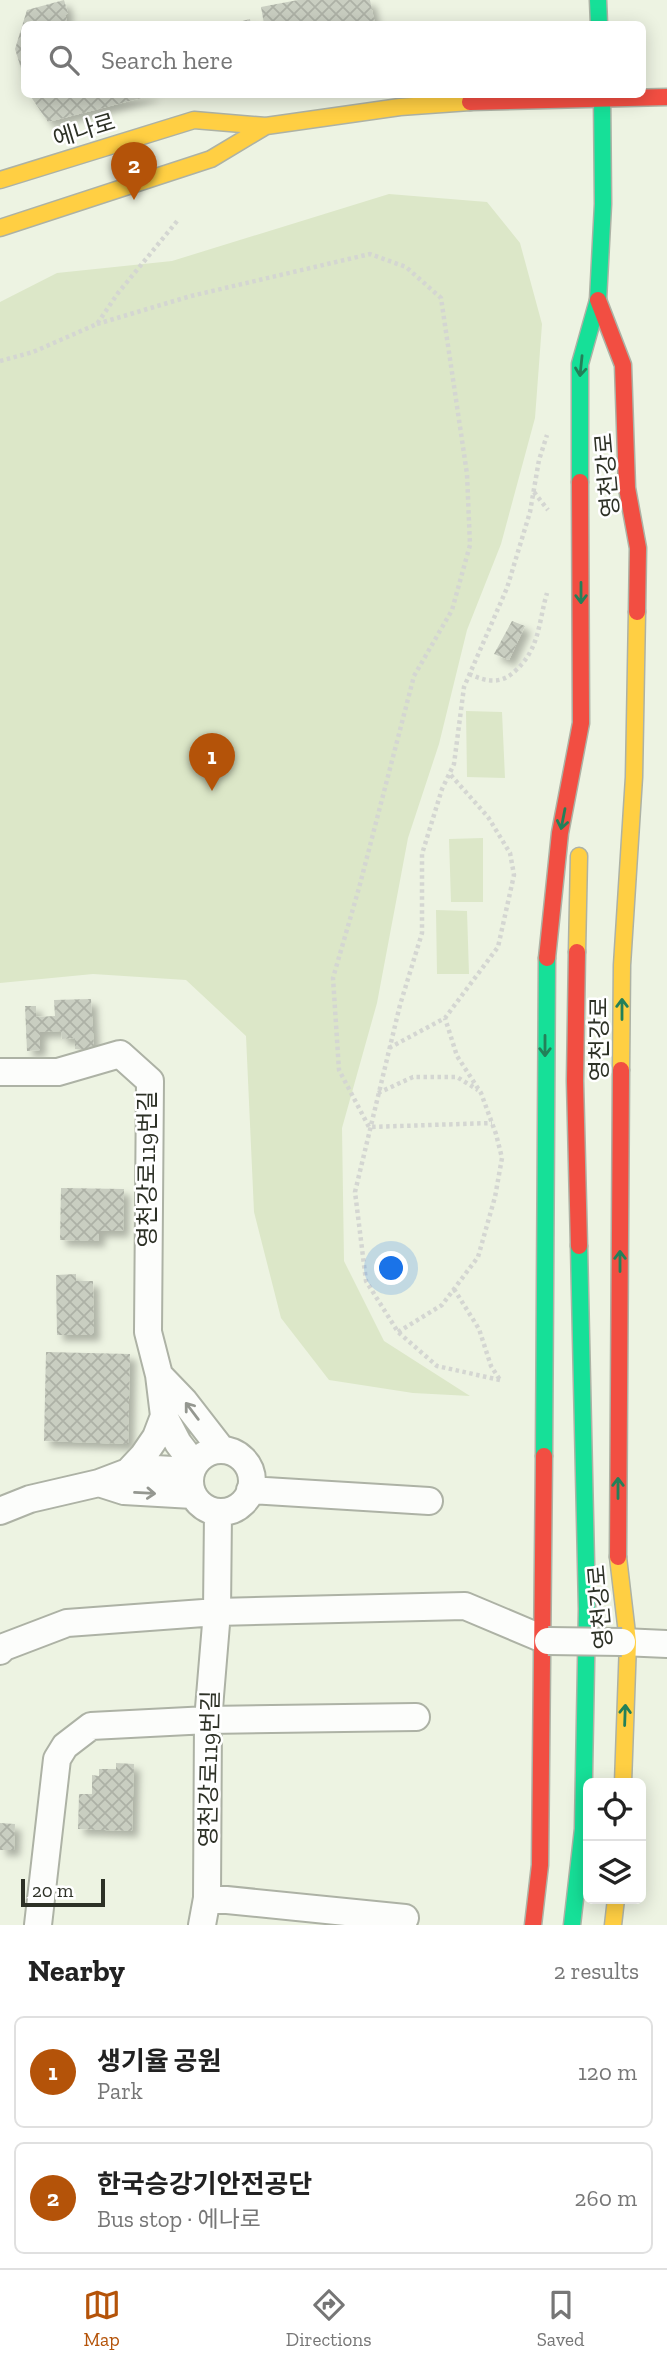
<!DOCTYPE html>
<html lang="en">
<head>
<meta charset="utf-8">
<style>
	:root { --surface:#fff; --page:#f2f2f2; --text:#222; --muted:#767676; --line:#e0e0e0; --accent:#b45309 }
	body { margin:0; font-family:"Zilla Slab","Noto Sans KR",serif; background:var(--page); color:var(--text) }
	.controls { position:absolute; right:21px; bottom:21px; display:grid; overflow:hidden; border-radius:10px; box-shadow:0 4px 18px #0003 }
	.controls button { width:63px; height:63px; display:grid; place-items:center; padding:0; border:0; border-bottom:2px solid var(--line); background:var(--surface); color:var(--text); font:35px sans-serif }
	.scale { position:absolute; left:21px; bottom:18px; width:84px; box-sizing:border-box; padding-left:7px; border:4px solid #2d3126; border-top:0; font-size:19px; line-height:24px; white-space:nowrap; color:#2d3126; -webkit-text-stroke:5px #fff; paint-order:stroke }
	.you { position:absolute; left:392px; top:1269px; width:24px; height:24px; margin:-18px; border:5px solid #fff; border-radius:50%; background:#1a73e8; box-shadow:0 0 0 10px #1a73e833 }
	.badge { display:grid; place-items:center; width:46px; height:46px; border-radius:50%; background:var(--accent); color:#fff; font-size:23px; font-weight:700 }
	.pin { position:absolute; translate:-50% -58px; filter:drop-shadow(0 2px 4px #0008) }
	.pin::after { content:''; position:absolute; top:37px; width:24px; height:21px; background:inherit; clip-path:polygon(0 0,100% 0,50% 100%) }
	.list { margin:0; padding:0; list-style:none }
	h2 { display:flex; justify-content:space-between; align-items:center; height:91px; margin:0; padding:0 28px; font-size:30px }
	h2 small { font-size:23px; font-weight:400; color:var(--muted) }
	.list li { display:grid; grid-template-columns:46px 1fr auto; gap:21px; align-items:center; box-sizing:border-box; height:112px; margin:0 14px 14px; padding:0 14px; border:2px solid var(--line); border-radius:10px }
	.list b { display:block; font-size:26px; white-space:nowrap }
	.list p { margin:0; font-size:23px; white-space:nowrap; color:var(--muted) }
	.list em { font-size:23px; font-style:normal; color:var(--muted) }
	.icon { flex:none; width:38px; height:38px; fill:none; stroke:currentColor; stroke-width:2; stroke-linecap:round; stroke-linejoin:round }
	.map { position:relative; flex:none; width:667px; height:1925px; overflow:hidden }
	.search { position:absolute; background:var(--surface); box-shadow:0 4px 18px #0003; left:21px; right:21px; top:21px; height:77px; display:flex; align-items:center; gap:18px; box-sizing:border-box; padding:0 24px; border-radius:10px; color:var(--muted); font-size:26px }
	.sheet { height:343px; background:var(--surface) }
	nav { display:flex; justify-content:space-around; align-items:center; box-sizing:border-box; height:98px; border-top:2px solid var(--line); background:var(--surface); font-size:19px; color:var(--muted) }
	nav a { display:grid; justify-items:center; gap:4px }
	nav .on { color:var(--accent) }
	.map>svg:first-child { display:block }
</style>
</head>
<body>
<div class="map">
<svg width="667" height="1925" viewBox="0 0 667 1925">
	<defs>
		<pattern id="building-cross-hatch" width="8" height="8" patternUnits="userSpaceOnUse" patternTransform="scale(1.75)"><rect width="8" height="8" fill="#c9cec1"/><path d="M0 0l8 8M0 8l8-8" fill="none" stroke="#adb1a6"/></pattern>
		<filter id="shadow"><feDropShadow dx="6" dy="6" stdDeviation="3.5" flood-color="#0004"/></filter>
	</defs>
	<rect width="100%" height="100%" fill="#edf3e2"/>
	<!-- park -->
	<path fill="#dce7c8" d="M389 194 487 202 520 243 542 324 535 418 501 544 467 630 439 744 408 838 377 1003 342 1128 344 1261 384 1341 470 1396 413 1393 329 1380 281 1318 254 1212 246 1036 186 980 93 974 0 983V302L57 273 172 261Z
		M466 711 502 712 505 778 467 777Z
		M483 838V902H451L449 839Z
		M436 910 467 911 469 974H437Z"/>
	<!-- building -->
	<path fill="url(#building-cross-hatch)" filter="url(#shadow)" d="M64 0 68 13 65 15 68 24H24V78L15 49 27 10Z
		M298 0H370L375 24H264L261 7Z
		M250 19 251 24H231Z
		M29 94H153V95L48 122Z
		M512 621 525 626 509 660 494 654Z
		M91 999 94 1049H75V1038L62 1039 61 1031 40 1032V1050L27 1051 25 1006H36V1017L55 1016 54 1000Z
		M61 1188 124 1189 123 1231H99V1241L60 1240Z
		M76 1274V1281H93L94 1335H57L56 1275Z
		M46 1352 130 1354 128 1444 44 1441Z
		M116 1763 134 1764 132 1831 78 1829 79 1794H92V1775L99 1776V1769H116Z
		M0 1823 15 1824 14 1850H0Z"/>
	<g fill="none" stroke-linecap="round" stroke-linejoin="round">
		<!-- street casing -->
		<g stroke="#adb2a5" stroke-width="30">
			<path id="street" d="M0 1072H58L120 1054 150 1081 148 1332 159 1375 164 1416 156 1437 143 1456 128 1472
				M159 1375 184 1401 222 1450
				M164 1416 178 1443 194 1464
				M190 1481a31 31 0 1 1 62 0a31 31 0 1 1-62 0Z
				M99 1483 124 1491 193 1495
				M250 1490 429 1501
				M0 1511 30 1499 99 1483 128 1472 155 1469 191 1471
				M622 1642 667 1644
				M0 1651 4 1647 67 1623 217 1612 465 1606 548 1641
				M207 1898 405 1918
				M38 1925 57 1759 65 1746 91 1726 208 1720 416 1717
				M202 1925 207 1898 208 1720 217 1612 218 1512"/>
		</g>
		<!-- fast casing -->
		<g stroke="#adb2a5" stroke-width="19">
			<path id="fast" d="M598 0 599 24
				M580 482V364L598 300 603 204 602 94
				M544 1456 547 958
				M572 1925 583 1829 587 1609 579 1246"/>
		</g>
		<!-- slow casing -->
		<g stroke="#adb2a5" stroke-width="19">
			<path id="slow" d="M0 180 194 120 266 126 400 107 470 102
				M0 228 211 159 266 126
				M577 952 579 856
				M621 1070 622 965 634 777 637 612
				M618 1557 628 1642 623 1783
				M613 1925 616 1899"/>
		</g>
		<!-- jam casing -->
		<g stroke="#adb2a5" stroke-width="19">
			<path id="jam" d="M470 102 667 97
				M598 300 623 365 627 488 638 548 637 612
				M577 952 575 1081 579 1246
				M547 958 560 833 581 723 580 482
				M618 1557 621 1070
				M533 1925 540 1865 544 1456"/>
		</g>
		<!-- path -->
		<path stroke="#d4d6d2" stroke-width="4.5" stroke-dasharray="3.5 3.5" stroke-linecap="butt" d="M97 324 191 296 370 254 406 267 441 298 467 474 470 545 452 610 414 676 359 888 333 978 339 1070 369 1127 492 1123
			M0 361 33 352 97 324 118 293 178 220
			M534 492 548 510
			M469 674C485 681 500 685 514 672 540 649 538 624 547 593
			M389 1048 445 1018 498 947 514 875 510 853 488 817 449 773
			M378 1093 413 1077H457L478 1090
			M454 1289 479 1329 491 1366 500 1380
			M398 1332 442 1305 478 1257 495 1197 502 1158 496 1134 481 1093 457 1056 445 1018
			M500 1380 437 1366 398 1332 366 1281 355 1192 400 1005 422 933V854L442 789 454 764 464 687 507 588 530 512 539 460 547 435"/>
		<!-- street -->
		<use href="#street" stroke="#fcfdfb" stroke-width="26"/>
		<!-- fast -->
		<use href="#fast" stroke="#16e098" stroke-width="16"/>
		<!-- slow -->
		<use href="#slow" stroke="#ffcf43" stroke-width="16"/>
		<!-- jam -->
		<use href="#jam" stroke="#f24e42" stroke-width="16"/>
		<!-- street-bridge casing -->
		<g stroke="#adb2a5" stroke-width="30" stroke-linecap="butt">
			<path id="street-bridge" d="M548 1641 622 1642"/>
		</g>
		<!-- street-bridge -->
		<use href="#street-bridge" stroke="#fcfdfb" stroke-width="26"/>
	</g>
	<!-- one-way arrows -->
	<defs><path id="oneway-shaft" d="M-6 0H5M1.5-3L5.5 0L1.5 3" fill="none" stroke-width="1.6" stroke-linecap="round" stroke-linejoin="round" transform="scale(1.75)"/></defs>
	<g stroke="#238059">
		<use href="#oneway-shaft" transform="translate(581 366) rotate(96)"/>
		<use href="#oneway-shaft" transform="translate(581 593) rotate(90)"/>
		<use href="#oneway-shaft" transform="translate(563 819) rotate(101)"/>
		<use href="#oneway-shaft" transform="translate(622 1009) rotate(-90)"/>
		<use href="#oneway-shaft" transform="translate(545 1046) rotate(90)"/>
		<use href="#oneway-shaft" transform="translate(620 1261) rotate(-90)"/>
		<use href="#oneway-shaft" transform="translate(618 1488) rotate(-90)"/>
		<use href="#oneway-shaft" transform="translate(625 1715) rotate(-88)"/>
	</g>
	<g stroke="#949790">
		<use href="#oneway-shaft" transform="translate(192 1411) rotate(-127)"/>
		<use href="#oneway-shaft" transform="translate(145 1493) rotate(3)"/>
	</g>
	<g text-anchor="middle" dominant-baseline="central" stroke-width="5" stroke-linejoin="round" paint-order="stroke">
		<!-- street labels -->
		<g font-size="23" fill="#2d3126" stroke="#fff">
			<text transform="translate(84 130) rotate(-17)">에나로</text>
			<text transform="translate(607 475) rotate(-95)">영천강로</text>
			<text transform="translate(599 1039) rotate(-90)">영천강로</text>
			<text transform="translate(147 1169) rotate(-90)">영천강로119번길</text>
			<text transform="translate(600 1607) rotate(-95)">영천강로</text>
			<text transform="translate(209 1769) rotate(-89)">영천강로119번길</text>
		</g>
	</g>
</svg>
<div class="controls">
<button><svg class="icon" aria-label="locate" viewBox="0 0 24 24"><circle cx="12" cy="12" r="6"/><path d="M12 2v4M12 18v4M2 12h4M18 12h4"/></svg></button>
<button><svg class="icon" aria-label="layers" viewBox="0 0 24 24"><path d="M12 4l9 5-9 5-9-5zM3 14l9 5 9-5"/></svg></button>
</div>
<div class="scale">20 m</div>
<div class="you"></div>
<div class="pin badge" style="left:212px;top:791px">1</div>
<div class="pin badge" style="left:134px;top:200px">2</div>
<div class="search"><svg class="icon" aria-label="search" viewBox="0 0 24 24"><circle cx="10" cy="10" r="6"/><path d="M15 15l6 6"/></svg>Search here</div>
</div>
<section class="sheet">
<h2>Nearby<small>2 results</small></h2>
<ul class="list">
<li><span class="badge">1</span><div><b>생기율 공원</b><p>Park</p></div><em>120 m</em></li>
<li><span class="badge">2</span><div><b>한국승강기안전공단</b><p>Bus stop · 에나로</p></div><em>260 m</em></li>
</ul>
</section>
<nav>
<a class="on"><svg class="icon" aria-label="map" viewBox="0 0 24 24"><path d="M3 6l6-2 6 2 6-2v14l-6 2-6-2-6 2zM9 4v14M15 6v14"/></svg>Map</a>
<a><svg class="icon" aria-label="directions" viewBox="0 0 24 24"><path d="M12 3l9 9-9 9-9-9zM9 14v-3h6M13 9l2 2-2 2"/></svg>Directions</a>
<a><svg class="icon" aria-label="saved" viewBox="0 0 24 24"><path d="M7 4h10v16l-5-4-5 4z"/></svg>Saved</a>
</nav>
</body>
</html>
